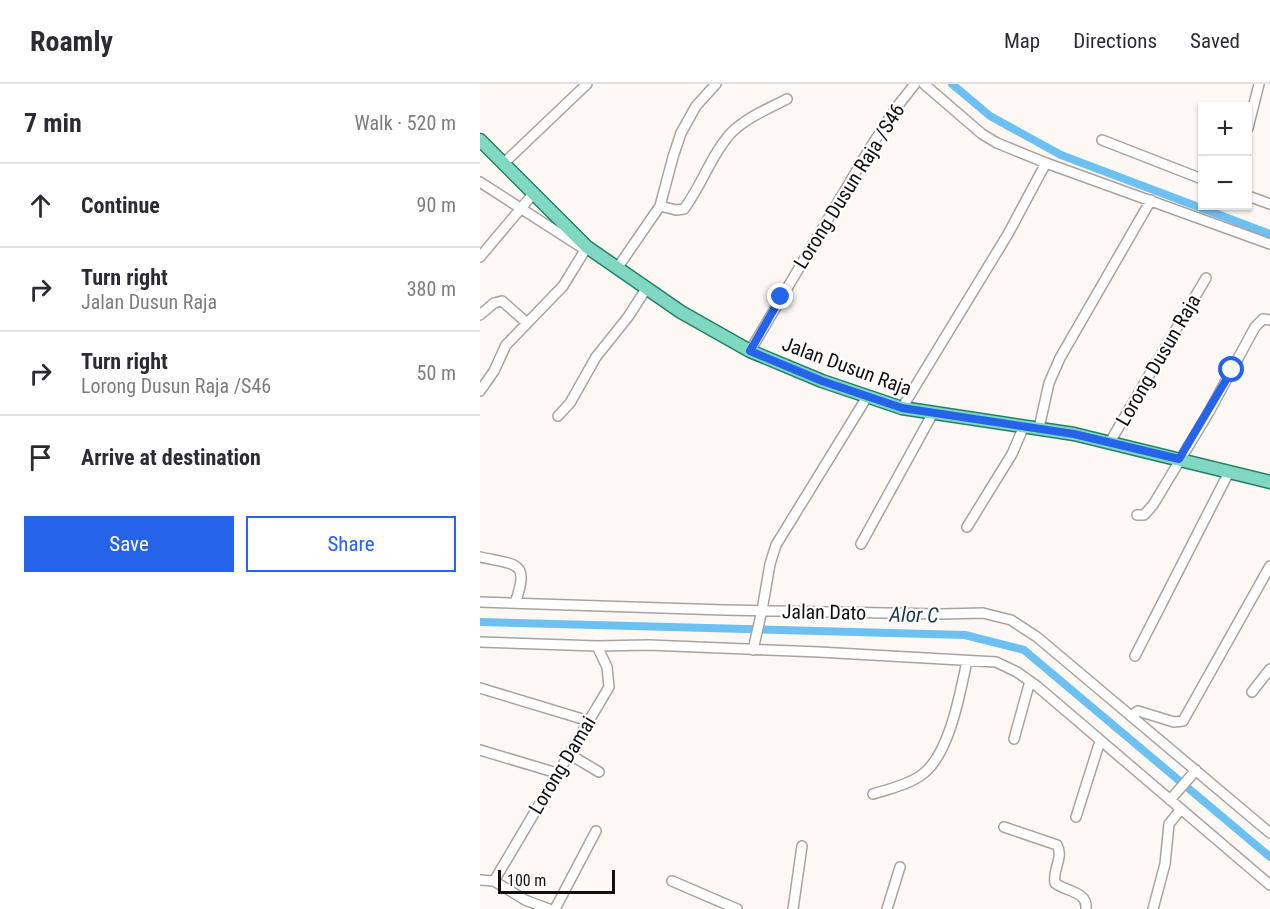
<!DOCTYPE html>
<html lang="en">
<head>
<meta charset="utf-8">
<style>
	:root { --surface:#fff; --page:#f7f7f7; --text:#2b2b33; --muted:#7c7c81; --line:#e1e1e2; --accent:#2563eb }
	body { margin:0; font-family:"Roboto Condensed",sans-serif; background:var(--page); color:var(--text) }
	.controls { position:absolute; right:18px; top:18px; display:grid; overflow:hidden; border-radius:0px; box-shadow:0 2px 4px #0004 }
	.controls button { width:54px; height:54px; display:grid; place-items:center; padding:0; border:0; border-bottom:2px solid var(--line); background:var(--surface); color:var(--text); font:30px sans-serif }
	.scale { position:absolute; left:18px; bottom:15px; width:117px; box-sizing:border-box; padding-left:6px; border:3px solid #12100f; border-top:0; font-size:16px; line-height:21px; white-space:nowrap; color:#12100f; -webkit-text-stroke:4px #fff; paint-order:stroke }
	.stop { position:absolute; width:18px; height:18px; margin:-14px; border:4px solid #2563eb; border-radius:50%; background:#fff }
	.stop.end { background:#2563eb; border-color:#fff; box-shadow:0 2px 6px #0008 }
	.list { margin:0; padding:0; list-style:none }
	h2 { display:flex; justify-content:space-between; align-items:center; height:78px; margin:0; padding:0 24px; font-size:26px }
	h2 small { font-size:20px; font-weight:400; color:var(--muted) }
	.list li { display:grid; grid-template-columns:39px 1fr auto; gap:18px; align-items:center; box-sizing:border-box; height:84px; padding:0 24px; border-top:2px solid var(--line) }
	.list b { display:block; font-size:22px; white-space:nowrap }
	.list p { margin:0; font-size:20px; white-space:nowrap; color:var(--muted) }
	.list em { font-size:20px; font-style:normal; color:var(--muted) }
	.actions { display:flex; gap:12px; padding:18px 24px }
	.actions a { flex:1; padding:14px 0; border:2px solid var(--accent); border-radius:0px; text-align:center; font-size:21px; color:var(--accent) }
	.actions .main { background:var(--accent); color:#fff }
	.icon { flex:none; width:33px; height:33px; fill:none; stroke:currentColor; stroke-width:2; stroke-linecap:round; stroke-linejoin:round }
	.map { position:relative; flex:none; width:790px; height:825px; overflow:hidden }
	header { display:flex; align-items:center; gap:36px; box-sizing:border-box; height:84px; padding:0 30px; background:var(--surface); border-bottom:2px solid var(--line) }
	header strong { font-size:28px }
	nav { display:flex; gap:33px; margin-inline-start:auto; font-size:21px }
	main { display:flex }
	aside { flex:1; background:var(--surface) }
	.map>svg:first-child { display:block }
</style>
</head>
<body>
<header>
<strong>Roamly</strong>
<nav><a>Map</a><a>Directions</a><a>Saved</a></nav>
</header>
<main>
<aside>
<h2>7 min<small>Walk · 520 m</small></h2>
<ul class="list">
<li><svg class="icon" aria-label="ahead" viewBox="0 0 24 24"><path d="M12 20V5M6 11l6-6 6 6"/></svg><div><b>Continue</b></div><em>90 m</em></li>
<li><svg class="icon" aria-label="right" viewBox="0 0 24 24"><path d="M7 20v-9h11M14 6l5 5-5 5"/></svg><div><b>Turn right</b><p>Jalan Dusun Raja</p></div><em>380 m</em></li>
<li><svg class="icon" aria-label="right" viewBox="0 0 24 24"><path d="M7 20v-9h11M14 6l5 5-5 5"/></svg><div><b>Turn right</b><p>Lorong Dusun Raja /S46</p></div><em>50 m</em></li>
<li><svg class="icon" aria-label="arrive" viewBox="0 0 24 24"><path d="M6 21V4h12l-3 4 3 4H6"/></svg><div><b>Arrive at destination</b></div></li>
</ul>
<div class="actions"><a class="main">Save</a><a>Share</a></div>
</aside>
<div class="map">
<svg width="790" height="825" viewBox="0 0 790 825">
	<rect width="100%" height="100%" fill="#fef8f4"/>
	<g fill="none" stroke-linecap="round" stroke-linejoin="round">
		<!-- canal -->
		<path stroke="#6cc0f2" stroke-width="8" d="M472 0 510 32 581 71 790 150
			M0 538 485 551 544 566 790 773"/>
		<!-- minor casing -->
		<g stroke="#a9a3a0" stroke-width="12">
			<path id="minor" d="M444 0 502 50 517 59 566 79
				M768 44 779 0
				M622 56 722 95
				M23 80 107 0
				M0 98 104 165
				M768 112 790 120
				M180 122 196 126 204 125C222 101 231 71 251 49 267 33 288 25 307 15
				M0 173 53 110
				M138 183 180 122 193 73 201 49 216 22 236 0
				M0 231 14 219 22 217 47 239
				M270 267 390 64 416 24 435 0
				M0 307 14 287 26 261 83 202 107 163
				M422 324 528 150 566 79 790 160
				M78 332 90 319 116 273 148 233 166 205
				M559 344 569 299 580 274 671 116
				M630 358 726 194
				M657 431H664L673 421 729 328 775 243 783 235 790 236
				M487 443 532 370 544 342
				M381 460 453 329
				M0 473C37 481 50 477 35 519
				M0 518 244 526 461 530 503 529 531 536 557 553 790 749
				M0 558 117 562 169 561 339 568 516 578 537 588 558 603 790 801
				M273 566 282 526 290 480 296 461 387 313
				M655 572 749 388
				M0 604 109 637
				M772 608 790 585
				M651 632 658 627 694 638 703 637 790 482
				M534 655 550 597
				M0 666 77 689
				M89 670 119 688
				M393 710C409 705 431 700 444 689 470 668 480 609 487 577
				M690 716 716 686
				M596 733 620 657
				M524 743 577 761C584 774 572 786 575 799 586 808 608 807 606 825
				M0 796 14 797 129 603 127 583 117 562
				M14 797 45 816 69 825
				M192 797 257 825
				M75 825 116 747
				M313 825 322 762
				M407 825 420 783
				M673 825 685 780 689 740 701 725"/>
		</g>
		<!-- major casing -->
		<g stroke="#228069" stroke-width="15">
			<path id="major" d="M0 56 107 163 201 228 270 267 342 297 422 324 594 350 790 398"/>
		</g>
		<!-- minor -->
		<use href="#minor" stroke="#fff" stroke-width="9"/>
		<!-- major -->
		<use href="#major" stroke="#80d7c2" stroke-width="12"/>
	</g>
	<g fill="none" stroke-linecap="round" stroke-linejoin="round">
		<!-- route -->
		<path stroke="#2563eb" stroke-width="8" d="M301 213 270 267 342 297 422 324 594 350 699 375 752 286"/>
	</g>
	<g text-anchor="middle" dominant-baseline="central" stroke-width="4.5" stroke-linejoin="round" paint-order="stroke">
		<!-- street labels -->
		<g font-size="20" fill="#12100f" stroke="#fff">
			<text transform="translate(369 102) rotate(-58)">Lorong Dusun Raja /S46</text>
			<text transform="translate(678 276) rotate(-60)">Lorong Dusun Raja</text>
			<text transform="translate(367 282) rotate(20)">Jalan Dusun Raja</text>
			<text transform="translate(344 528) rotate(1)">Jalan Dato</text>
			<text transform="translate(82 681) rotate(-59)">Lorong Damai</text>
		</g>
		<!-- water labels -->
		<g font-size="21" font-style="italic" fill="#153a4f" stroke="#fff">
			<text transform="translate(434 531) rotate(1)">Alor C</text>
		</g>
	</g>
</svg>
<div class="controls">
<button>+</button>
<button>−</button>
</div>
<div class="scale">100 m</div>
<div class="stop" style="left:752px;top:286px"></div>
<div class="stop end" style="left:301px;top:213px"></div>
</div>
</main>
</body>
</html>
